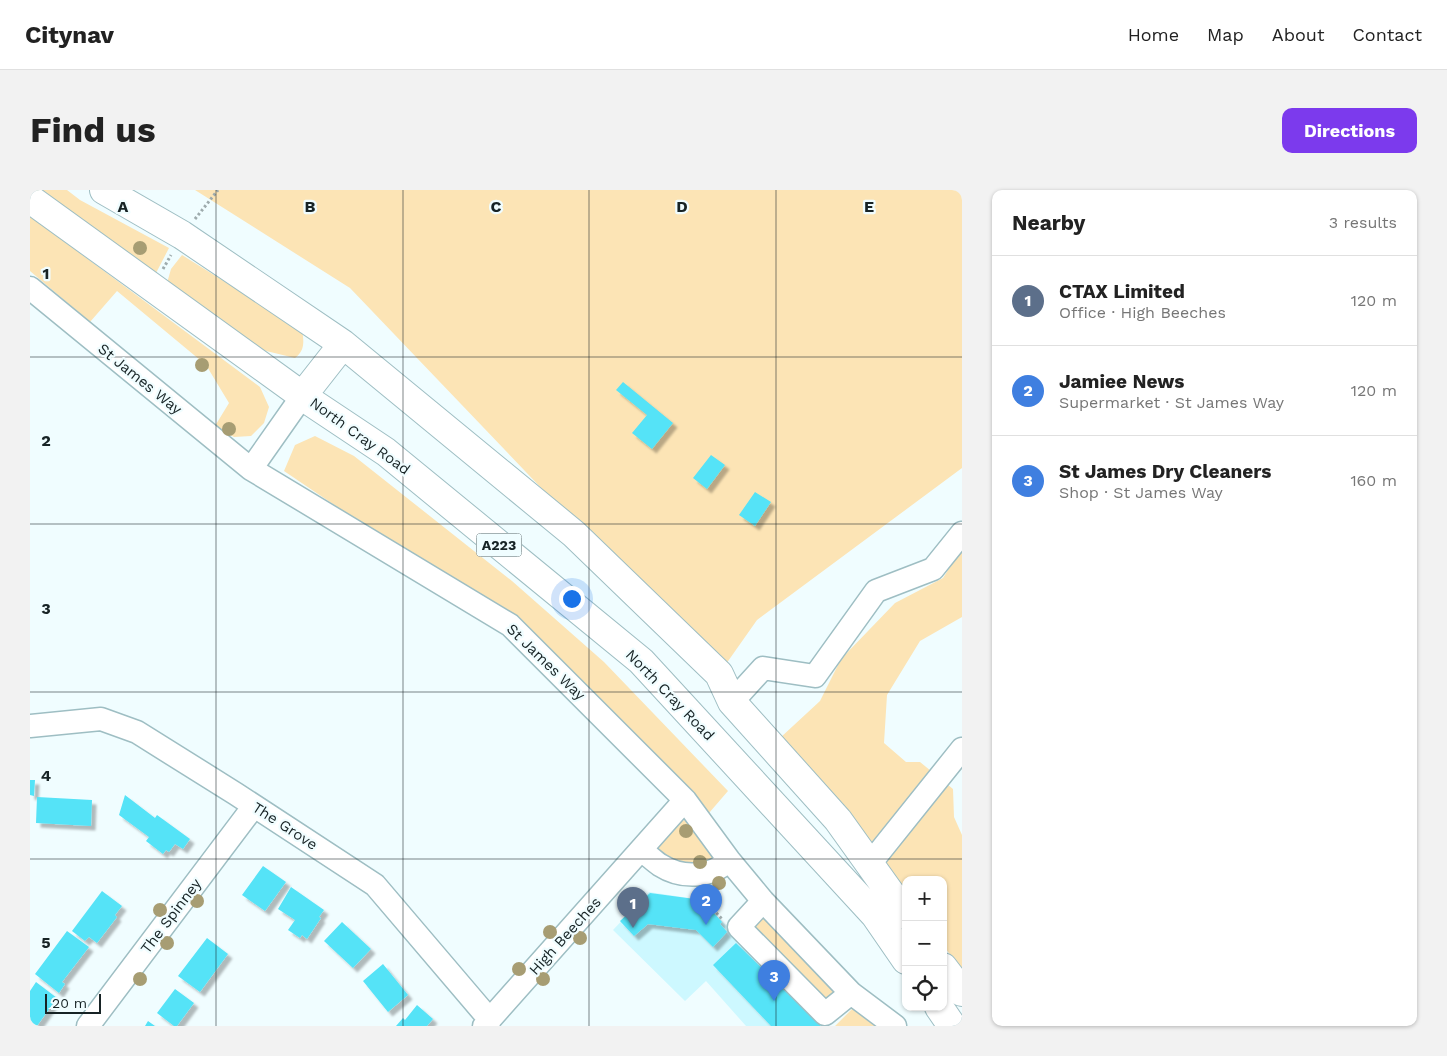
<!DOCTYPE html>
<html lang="en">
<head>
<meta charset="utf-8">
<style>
	:root { --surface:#fff; --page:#f2f2f2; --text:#222; --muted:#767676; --line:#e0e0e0; --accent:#7c3aed }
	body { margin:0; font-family:"Work Sans",sans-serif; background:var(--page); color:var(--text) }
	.controls { position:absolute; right:15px; bottom:15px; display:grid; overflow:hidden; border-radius:10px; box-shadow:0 1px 4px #0004 }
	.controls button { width:45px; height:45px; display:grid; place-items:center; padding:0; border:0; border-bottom:1px solid var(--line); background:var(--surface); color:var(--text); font:25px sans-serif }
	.scale { position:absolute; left:15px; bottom:12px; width:56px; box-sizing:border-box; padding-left:5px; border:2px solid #172325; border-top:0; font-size:14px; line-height:18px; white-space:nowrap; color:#172325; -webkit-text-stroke:4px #f0fdff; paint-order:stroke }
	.you { position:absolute; left:541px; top:408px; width:18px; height:18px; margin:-12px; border:4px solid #fff; border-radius:50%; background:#1a73e8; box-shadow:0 0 0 8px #1a73e833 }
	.badge { display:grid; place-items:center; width:32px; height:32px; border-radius:50%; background:var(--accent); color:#fff; font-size:16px; font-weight:700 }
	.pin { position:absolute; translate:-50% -41px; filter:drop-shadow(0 1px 2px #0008) }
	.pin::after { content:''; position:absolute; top:26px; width:18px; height:15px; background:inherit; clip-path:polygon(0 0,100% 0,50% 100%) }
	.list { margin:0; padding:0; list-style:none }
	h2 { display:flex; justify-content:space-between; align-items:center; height:65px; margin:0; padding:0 20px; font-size:21px }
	h2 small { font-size:16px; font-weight:400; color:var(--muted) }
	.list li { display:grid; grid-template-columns:32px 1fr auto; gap:15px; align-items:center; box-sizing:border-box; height:90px; padding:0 20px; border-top:1px solid var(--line) }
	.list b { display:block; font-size:19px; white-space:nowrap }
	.list p { margin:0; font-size:16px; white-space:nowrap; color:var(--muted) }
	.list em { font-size:16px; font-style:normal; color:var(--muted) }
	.icon { flex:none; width:28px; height:28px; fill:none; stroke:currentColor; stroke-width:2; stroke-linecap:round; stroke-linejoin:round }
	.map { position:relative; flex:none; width:932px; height:836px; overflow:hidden; border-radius:10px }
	header { display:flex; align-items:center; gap:30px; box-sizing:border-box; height:70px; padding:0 25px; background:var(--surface); border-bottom:1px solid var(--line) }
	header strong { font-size:24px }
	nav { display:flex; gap:28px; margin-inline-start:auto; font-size:18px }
	.intro { display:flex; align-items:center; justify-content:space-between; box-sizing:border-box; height:120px; padding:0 30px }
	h1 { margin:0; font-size:35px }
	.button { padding:12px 22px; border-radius:10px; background:var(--accent); color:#fff; font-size:18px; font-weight:700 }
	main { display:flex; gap:30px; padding:0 30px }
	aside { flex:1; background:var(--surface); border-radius:10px; box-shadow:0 1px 4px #0004 }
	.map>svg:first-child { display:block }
</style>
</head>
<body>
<header>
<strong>Citynav</strong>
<nav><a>Home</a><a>Map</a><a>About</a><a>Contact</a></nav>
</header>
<div class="intro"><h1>Find us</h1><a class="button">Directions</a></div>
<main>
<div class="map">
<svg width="932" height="836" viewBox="0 0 932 836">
	<defs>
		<filter id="shadow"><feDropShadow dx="4.5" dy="4.5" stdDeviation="1" flood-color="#0004"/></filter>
	</defs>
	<rect width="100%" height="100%" fill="#f0fdff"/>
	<!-- built -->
	<path fill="#cdf8ff" d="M619 702 672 710 791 836H716L676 791 655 811 583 740Z"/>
	<!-- green -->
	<path fill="#fce4b5" d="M6 0H37L50 10 139 58 125 85Z
		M165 0H932V278L727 430 689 484 320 98Z
		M0 26 230 197 239 217 234 233 221 246 204 247 185 236 199 213 176 175 87 101 60 132 0 81Z
		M152 65 272 140C274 151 275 161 265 168L228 159 137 93 141 79Z
		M285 246 324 266 482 391 574 472 698 601 679 623 490 428 334 335 254 281 265 255Z
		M932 358V427L890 451 857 505 854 553 876 572H890L923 599 924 627 932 645V781L913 755V690H876V703L809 610 750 548 790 511 811 469 865 413 913 388Z
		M660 629 687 669 672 679 647 676 625 658 646 632Z
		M733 727 804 802 806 807 797 815 721 738Z
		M823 818 851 836H805Z"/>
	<!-- building -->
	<path fill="#54e3f7" filter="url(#shadow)" d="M593 192 643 233 622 259 602 243 617 225 586 200Z
		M681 265 695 275 677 299 663 288Z
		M725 302 741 312 725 336 709 325Z
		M0 590H5L4 606 0 605Z
		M95 605 125 628 127 625 160 649 153 659 145 654 139 662 136 660 133 664 116 651 119 647 89 625Z
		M7 607 62 610 61 636 6 633Z
		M233 676 256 692 235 721 212 705Z
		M261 697 294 720 289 727 291 728 277 749 272 745 270 748 258 740 265 730 248 719Z
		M72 701 92 716 85 725 87 727 67 753 59 747 55 751 42 741Z
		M620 703 672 710 692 732 690 734 697 742 683 757 666 740 618 734 604 746 590 731Z
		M312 732 341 759 323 778 294 751Z
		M37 741 59 757 32 792 35 794 29 803 5 784Z
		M177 748 198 764 170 802 148 786Z
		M706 753 791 836H741L683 775Z
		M353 774 378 805 358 822 333 791Z
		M6 792 27 808 7 836H0V801Z
		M145 799 164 813 147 836H144L127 823Z
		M387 815 403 829 397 836H366L373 828 375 830Z
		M118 831 125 836H115Z"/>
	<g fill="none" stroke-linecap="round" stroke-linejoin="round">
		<!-- minor casing -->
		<g stroke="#9ebec3" stroke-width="25">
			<path id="minor" d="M0 98 221 279 480 435 655 610 699 670 733 711 821 803 865 836
				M221 279 273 205
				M702 512 733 478 785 486 846 401 903 379 932 343
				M0 536 71 529 107 542 206 604 345 695 460 830
				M611 660C618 665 624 671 630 675 652 689 681 688 699 670
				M839 675 932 559
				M733 711 709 737 795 824 821 803
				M58 836 224 616
				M454 836 655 610"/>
		</g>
		<!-- major casing -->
		<g stroke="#9ebec3" stroke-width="30">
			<path id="major" d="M74 0 152 45 313 154 544 344 689 484 702 512 808 630 876 725
				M0 9 281 212 356 262 611 471 845 725 876 770
				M273 205 313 154
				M913 777 932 802
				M909 817 922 836"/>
		</g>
		<!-- path -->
		<path stroke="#9eabad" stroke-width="3" stroke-dasharray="2.5 2.5" stroke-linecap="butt" d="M165 29 188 0
			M133 79 141 65
			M669 705 692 729"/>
		<!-- minor -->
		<use href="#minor" stroke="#fff" stroke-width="22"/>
		<!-- major -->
		<use href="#major" stroke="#fff" stroke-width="28"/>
	</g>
	<!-- trees -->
	<g fill="#a79d73">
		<circle cx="110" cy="58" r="7"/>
		<circle cx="172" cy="175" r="7"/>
		<circle cx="199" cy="239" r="7"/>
		<circle cx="656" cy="641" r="7"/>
		<circle cx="670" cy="672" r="7"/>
		<circle cx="689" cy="693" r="7"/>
		<circle cx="167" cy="711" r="7"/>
		<circle cx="130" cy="720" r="7"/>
		<circle cx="520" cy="742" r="7"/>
		<circle cx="550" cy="748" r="7"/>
		<circle cx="137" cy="753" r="7"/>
		<circle cx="489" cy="779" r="7"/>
		<circle cx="110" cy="789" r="7"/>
		<circle cx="513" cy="789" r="7"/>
	</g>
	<!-- grid -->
	<path fill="none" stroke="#172325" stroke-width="1" stroke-opacity="0.55" d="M186 0V836M373 0V836M559 0V836M746 0V836M0 167H932M0 334H932M0 502H932M0 669H932"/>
	<g text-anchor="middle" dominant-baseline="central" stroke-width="4.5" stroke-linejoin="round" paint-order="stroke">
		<!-- shield labels -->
		<rect fill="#f0fdff" stroke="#586466" stroke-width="1" x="446.5" y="343.5" width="45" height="23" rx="4"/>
		<g font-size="14" font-weight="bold" fill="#172325">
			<text x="469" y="355">A223</text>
		</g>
		<!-- street labels -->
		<g font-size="15" fill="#172325" stroke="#f0fdff">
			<text transform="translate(110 189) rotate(39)">St James Way</text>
			<text transform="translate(330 246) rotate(36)">North Cray Road</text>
			<text transform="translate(516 472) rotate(44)">St James Way</text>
			<text transform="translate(640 505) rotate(46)">North Cray Road</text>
			<text transform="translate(255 636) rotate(33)">The Grove</text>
			<text transform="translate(141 726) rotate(-53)">The Spinney</text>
			<text transform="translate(535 746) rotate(-48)">High Beeches</text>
		</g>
	</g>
	<g font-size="16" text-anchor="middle" font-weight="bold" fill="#172325" stroke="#f0fdff" stroke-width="4.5" stroke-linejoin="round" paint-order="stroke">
		<text x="93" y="22">A</text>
		<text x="280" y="22">B</text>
		<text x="466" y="22">C</text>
		<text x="652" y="22">D</text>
		<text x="839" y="22">E</text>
		<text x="16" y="89">1</text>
		<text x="16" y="256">2</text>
		<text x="16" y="424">3</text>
		<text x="16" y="591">4</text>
		<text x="16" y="758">5</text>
	</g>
</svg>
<div class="controls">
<button>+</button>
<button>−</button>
<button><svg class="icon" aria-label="locate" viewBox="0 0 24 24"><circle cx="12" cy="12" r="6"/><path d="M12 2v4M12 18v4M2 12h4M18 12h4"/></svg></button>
</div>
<div class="scale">20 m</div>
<div class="you"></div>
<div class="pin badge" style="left:603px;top:738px;background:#5c6f8a">1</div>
<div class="pin badge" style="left:676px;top:735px;background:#3f7fe0">2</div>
<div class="pin badge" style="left:744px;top:811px;background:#3f7fe0">3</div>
</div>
<aside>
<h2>Nearby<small>3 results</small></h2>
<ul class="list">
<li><span class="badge" style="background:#5c6f8a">1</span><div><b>CTAX Limited</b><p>Office · High Beeches</p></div><em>120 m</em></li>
<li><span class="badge" style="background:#3f7fe0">2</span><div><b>Jamiee News</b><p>Supermarket · St James Way</p></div><em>120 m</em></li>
<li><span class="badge" style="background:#3f7fe0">3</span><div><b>St James Dry Cleaners</b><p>Shop · St James Way</p></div><em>160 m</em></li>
</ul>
</aside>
</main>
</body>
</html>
